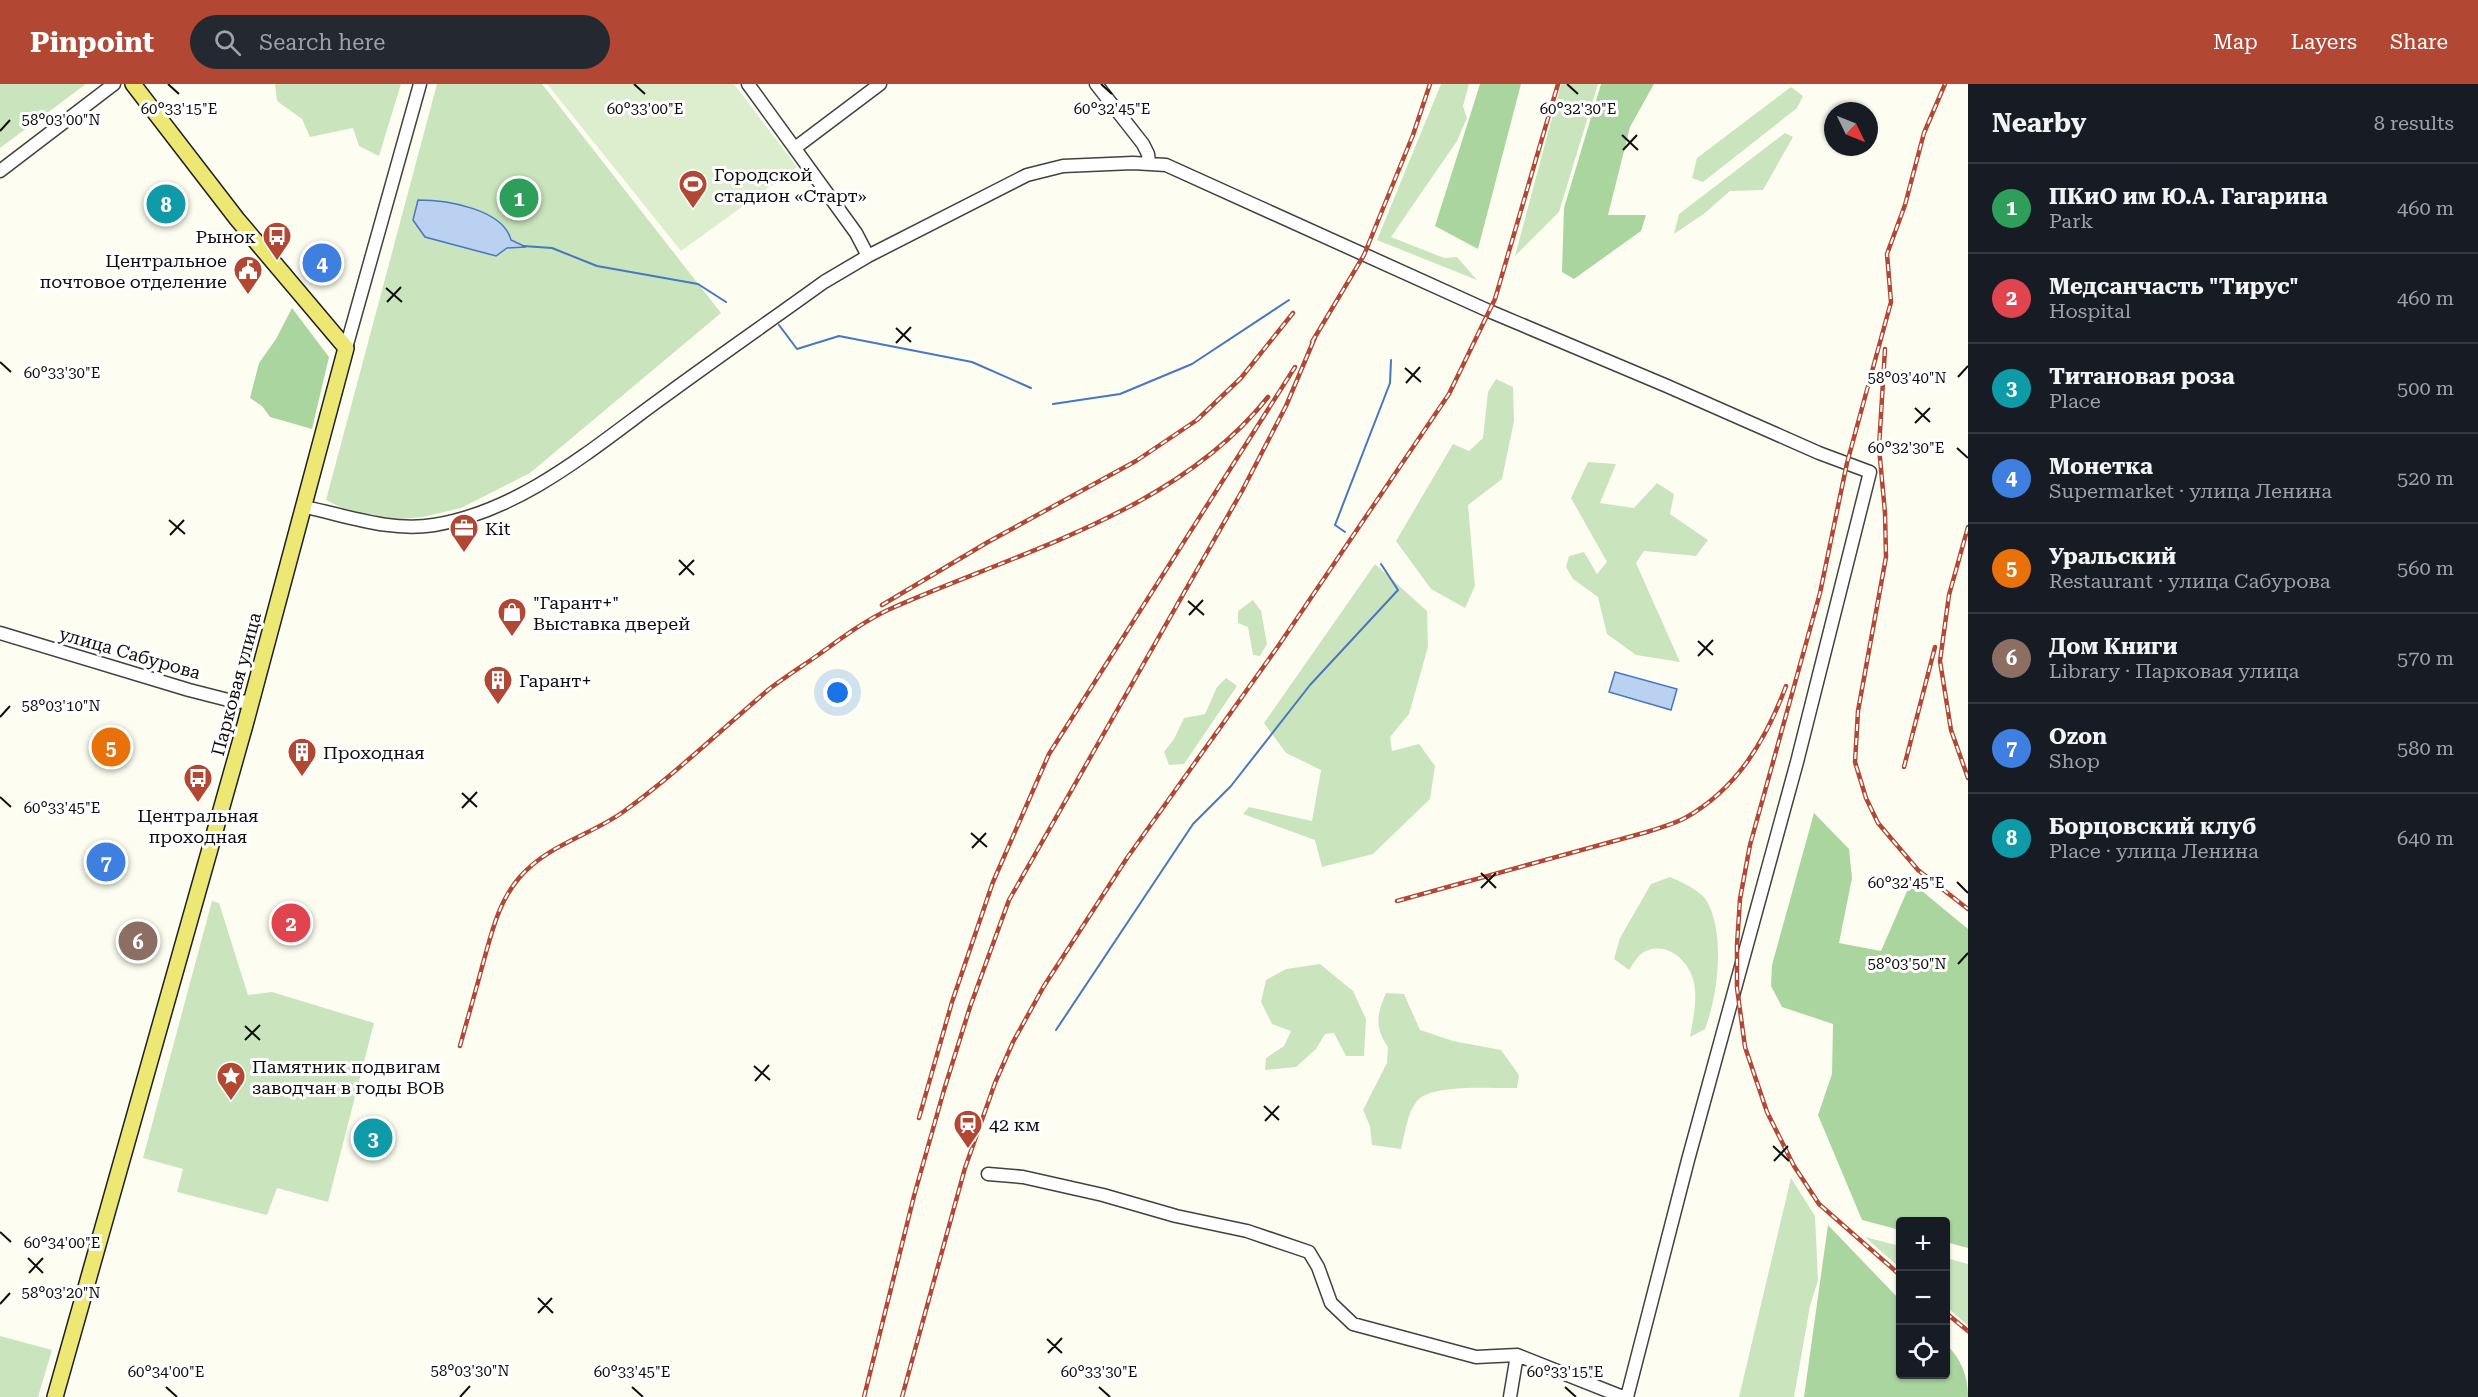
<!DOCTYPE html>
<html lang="en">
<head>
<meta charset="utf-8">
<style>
	:root { --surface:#171b24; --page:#242831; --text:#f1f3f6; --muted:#9ea1a6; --line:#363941; --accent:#b24733 }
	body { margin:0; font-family:"Roboto Serif",serif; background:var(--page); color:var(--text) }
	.controls { position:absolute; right:18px; bottom:18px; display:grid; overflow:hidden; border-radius:6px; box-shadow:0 2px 4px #0004 }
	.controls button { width:54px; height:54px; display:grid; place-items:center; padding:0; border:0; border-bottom:2px solid var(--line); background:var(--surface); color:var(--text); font:30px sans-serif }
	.compass { position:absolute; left:1824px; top:18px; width:54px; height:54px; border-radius:50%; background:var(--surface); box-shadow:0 2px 4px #0004; rotate:133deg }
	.you { position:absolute; left:838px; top:609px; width:21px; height:21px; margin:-15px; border:4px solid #fff; border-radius:50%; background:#1a73e8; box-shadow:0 0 0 9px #1a73e833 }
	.badge { display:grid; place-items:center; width:39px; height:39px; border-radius:50%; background:var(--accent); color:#fff; font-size:20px; font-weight:700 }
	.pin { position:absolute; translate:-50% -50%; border:3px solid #fff; box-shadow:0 2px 6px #0006 }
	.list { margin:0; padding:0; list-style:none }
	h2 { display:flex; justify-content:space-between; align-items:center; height:78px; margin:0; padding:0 24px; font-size:26px }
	h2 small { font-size:20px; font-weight:400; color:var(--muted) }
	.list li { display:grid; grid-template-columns:39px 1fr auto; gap:18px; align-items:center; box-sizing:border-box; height:90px; padding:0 24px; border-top:2px solid var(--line) }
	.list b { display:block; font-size:22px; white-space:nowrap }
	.list p { margin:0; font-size:20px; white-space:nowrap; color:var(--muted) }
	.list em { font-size:20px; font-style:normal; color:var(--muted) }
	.icon { flex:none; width:33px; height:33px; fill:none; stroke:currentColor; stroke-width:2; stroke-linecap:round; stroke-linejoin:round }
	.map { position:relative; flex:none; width:1968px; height:1313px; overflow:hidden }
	header { display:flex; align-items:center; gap:36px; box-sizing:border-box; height:84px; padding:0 30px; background:var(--accent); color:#fff }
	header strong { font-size:28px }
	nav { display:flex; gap:33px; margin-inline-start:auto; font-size:21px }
	.search { width:420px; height:54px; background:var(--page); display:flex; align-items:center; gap:15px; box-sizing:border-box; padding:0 21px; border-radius:33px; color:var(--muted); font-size:22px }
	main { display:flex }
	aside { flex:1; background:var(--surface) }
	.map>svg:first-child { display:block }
</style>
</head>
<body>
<header>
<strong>Pinpoint</strong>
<div class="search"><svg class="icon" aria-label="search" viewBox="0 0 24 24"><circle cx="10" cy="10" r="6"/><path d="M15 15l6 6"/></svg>Search here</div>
<nav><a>Map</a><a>Layers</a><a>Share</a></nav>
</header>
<main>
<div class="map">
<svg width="1968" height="1313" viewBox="0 0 1968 1313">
	<rect width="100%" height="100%" fill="#fdfef1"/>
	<!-- green -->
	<path fill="#cae5bd" d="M0 0H86L0 64Z
		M275 0H401L379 72 359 62 353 44 310 53 302 35 277 17Z
		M437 0H542L721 229 530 389 461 424 423 433 387 436 344 425 326 416Z
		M1441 0H1469L1463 22 1467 34 1457 57 1391 153 1444 174 1457 173 1477 196 1377 156Z
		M1561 0H1598L1559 128 1515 172Z
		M1791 3 1803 12 1797 24 1703 98 1692 94 1697 74Z
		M1785 49 1793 53 1763 106 1730 107 1705 129 1674 150 1679 130Z
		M1496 295 1513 303 1514 337 1502 395 1468 421 1475 502 1465 524 1431 505 1396 457 1453 360 1469 367 1483 354 1488 308Z
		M1588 378 1616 380 1600 419 1634 424 1657 399 1674 410 1670 430 1708 456 1696 472 1644 467 1636 479 1680 578 1636 571 1607 550 1598 513 1573 495 1566 483 1569 472 1584 468 1597 490 1607 478 1571 414Z
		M1375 480 1427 527 1428 563 1409 630 1390 653 1392 667 1419 660 1435 682 1430 715 1373 770 1322 783 1315 756 1243 730 1249 723 1312 737 1321 686 1286 669 1264 639Z
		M1253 516 1261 527 1267 560 1260 572 1253 571 1248 543 1238 539V527Z
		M1226 594 1237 602 1184 680 1169 681 1164 668 1174 655 1184 634 1205 630 1217 603Z
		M1670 793C1683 799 1701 806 1708 819 1725 853 1718 911 1705 945L1690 953C1693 934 1699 911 1692 892 1685 873 1664 857 1644 868 1638 871 1633 880 1629 886L1614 875 1620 854 1651 800Z
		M212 817 219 819 248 911 272 908 374 939 328 1118 277 1104 267 1131 177 1108 183 1085 143 1074Z
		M1320 880 1353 907 1366 935 1364 972H1346L1334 949 1325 950 1316 965 1296 983 1265 986 1266 974 1284 962 1291 947 1272 940 1261 918 1266 896 1286 885Z
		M1386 909 1404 910 1420 946 1453 957 1501 966 1519 991 1517 1004C1495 1005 1433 999 1417 1017 1407 1029 1405 1050 1401 1065L1372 1061 1370 1042 1363 1026 1387 979 1388 963C1374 943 1377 930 1386 909Z
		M1791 1094 1815 1132 1818 1196 1810 1222 1794 1313H1739Z
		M1865 1153 1900 1162V1184Z
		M1946 1174 1968 1180V1242L1946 1222Z
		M0 1252 52 1266 38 1313H0Z"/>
	<!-- forest -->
	<path fill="#abd59e" d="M1480 0H1521L1478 165 1435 142Z
		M1601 0H1654L1630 43 1608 131H1646L1641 147 1574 195 1562 188 1564 124Z
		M292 224 329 273 312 345 270 333 262 322 250 314 259 279 276 255Z
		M1814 729 1849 765 1852 794 1839 859 1881 867 1911 798 1968 845V1164L1946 1158V1138H1900V1146L1862 1136 1818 1031 1832 990 1833 940 1782 923 1771 902 1772 881Z
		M1828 1141 1900 1216V1290H1946V1260C1961 1275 1968 1291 1968 1313H1804Z"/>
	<!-- pitch -->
	<path fill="#dceece" d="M547 0H734L797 83 681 167Z"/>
	<!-- water -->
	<path fill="#bad1f1" stroke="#4877c1" stroke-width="1.5" d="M418 116C447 116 503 125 511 156L526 163 507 164 496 172 425 153 413 136Z
		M1615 588 1677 605 1671 626 1609 608Z"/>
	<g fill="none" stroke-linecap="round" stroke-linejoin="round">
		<!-- stream -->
		<path stroke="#4877c1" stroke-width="2" d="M523 162 552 164 597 182 698 200 726 218
			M779 241 797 265 839 252 972 278 1031 304
			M1053 320 1120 310 1192 280 1289 216
			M1345 448 1335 441 1390 299 1391 276
			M1056 946 1193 740 1231 702 1310 601 1398 506 1381 480"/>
		<!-- minor casing -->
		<g stroke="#414141" stroke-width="15">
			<path id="minor" d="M748 0 856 149 868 172
				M1096 0 1143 60 1148 70 1149 79
				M795 64 880 0
				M0 87 114 0
				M346 264 420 0
				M305 423C348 432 390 448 434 441 521 427 593 364 662 314 715 275 770 237 824 198L868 172 1027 91 1063 82 1133 79 1166 81 1489 227 1667 302 1819 369 1870 388 1797 678 1688 1076 1627 1313
				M0 549 189 606 236 618 251 617
				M988 1090 1023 1093 1103 1111 1176 1132 1247 1147 1309 1168 1318 1183 1331 1219 1353 1240 1476 1273 1517 1271 1623 1313
				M1510 1313 1517 1271"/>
		</g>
		<!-- major casing -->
		<g stroke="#1f1f1f" stroke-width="18">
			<path id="major" d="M55 1313 245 641 346 264 237 135 133 0"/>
		</g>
		<!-- minor -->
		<use href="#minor" stroke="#fff" stroke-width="12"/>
		<!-- major -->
		<use href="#major" stroke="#ece873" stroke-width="15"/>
		<!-- rail casing -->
		<g stroke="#b24733" stroke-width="4.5">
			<path id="rail" d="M1312 258 1364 171 1413 51 1430 0
				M1885 265 1879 363 1885 429 1886 473 1858 627 1855 678 1866 714 1878 739 1918 786 1968 825
				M1968 443 1949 511 1940 577 1951 646 1968 694
				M882 521 988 458 1136 377 1197 336 1241 294 1293 229
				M1904 683 1935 563
				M1397 817 1647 748C1659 744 1674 740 1685 734 1737 705 1766 656 1786 602
				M460 962C467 936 475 910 482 883 491 852 497 820 519 794 547 761 589 752 623 728 674 691 720 647 768 606 785 593 804 581 821 569 843 553 866 536 890 525 1018 468 1177 428 1268 313
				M919 1034 952 918 993 798 1049 670 1295 283
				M1900 1191 1819 1120 1794 1082 1767 1028 1745 963 1737 904V861L1740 815 1750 761 1820 509 1847 379 1891 218 1887 170 1905 121 1924 49 1945 0
				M1946 1229 1968 1247
				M864 1313 914 1112 944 1006 970 923 1009 816 1242 407 1286 322 1316 251
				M902 1313 965 1084 995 999 1013 958 1044 902 1127 774 1279 561 1449 310 1495 215 1558 0"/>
		</g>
		<!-- rail -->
		<use href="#rail" stroke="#fff" stroke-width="2" stroke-dasharray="7" stroke-linecap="butt"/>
	</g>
	<!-- ticks -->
	<path fill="none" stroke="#0e0e0e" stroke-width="2" d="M168 0 179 10M634 0 645 10M1101 0 1112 10M1567 0 1578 10M0 47 10 36M1622 51 1638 66M1623 66 1637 51M386 204 402 218M387 218 401 203M896 244 911 258M896 259 911 243M0 278 11 288M1405 284 1421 298M1958 293 1968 282M1406 299 1420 283M1915 324 1930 338M1915 339 1930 324M1957 364 1968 374M169 436 185 450M170 451 184 436M679 476 694 491M679 491 694 476M1188 517 1204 531M1189 531 1203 516M1698 557 1713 571M1698 572 1713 556M0 633 10 622M462 709 477 723M0 713 11 723M462 724 477 708M971 749 987 763M972 764 986 749M1481 789 1496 804M1957 798 1968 809M1481 804 1496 789M1958 880 1968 869M245 942 260 956M245 956 260 941M754 982 770 996M755 997 769 981M1264 1022 1279 1036M1265 1037 1279 1022M1773 1062 1789 1077M1774 1077 1788 1062M0 1148 11 1158M28 1174 43 1189M29 1189 43 1174M538 1214 553 1229M0 1220 10 1209M538 1229 552 1214M1047 1255 1062 1269M1048 1269 1062 1254M166 1303 177 1313M632 1303 643 1313M1099 1303 1110 1313M1565 1303 1576 1313M460 1313 470 1302"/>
	<!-- icons -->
	<defs>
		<g id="stadium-pin" transform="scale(1.5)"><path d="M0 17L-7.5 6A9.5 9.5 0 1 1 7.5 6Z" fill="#b24733" stroke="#fff"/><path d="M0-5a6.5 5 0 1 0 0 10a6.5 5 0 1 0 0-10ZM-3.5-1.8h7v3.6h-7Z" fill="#fff"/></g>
		<g id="bus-pin" transform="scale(1.5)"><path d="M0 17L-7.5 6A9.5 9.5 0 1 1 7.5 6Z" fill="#b24733" stroke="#fff"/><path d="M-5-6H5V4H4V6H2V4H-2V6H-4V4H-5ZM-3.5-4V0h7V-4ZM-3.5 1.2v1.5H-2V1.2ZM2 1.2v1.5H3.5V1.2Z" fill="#fff"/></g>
		<g id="civic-pin" transform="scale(1.5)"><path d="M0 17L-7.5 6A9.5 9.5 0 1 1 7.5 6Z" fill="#b24733" stroke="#fff"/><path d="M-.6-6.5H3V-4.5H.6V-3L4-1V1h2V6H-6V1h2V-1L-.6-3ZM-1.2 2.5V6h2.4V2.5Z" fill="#fff"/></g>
		<g id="office-pin" transform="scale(1.5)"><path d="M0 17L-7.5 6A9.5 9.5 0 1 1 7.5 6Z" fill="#b24733" stroke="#fff"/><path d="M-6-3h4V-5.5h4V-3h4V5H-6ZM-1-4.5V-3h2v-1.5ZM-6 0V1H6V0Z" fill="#fff"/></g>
		<g id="shop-pin" transform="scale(1.5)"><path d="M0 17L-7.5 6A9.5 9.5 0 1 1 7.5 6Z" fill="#b24733" stroke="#fff"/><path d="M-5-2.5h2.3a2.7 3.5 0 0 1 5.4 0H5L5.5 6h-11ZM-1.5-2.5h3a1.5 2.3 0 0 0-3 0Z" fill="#fff"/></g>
		<g id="building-pin" transform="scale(1.5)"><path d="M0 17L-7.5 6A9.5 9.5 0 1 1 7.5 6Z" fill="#b24733" stroke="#fff"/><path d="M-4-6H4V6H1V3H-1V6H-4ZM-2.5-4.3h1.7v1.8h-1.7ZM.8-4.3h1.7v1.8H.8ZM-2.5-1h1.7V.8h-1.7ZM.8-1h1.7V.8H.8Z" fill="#fff"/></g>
		<g id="sight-pin" transform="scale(1.5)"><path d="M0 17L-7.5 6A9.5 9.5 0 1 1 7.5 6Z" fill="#b24733" stroke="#fff"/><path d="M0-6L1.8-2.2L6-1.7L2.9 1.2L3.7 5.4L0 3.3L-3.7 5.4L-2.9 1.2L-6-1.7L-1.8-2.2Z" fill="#fff"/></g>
		<g id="station-pin" transform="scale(1.5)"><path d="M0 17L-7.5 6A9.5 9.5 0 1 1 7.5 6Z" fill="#b24733" stroke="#fff"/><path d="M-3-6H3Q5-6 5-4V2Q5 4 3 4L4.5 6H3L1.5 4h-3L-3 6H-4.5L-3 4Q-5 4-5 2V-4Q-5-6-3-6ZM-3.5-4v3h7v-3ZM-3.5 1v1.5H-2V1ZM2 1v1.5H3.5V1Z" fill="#fff"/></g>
	</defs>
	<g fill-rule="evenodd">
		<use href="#stadium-pin" x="693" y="100"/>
		<use href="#bus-pin" x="277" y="152"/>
		<use href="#civic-pin" x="248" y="186"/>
		<use href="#office-pin" x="464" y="444"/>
		<use href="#shop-pin" x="512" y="528"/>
		<use href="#building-pin" x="498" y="596"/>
		<use href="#building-pin" x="302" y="668"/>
		<use href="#bus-pin" x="198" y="694"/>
		<use href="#sight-pin" x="231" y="992"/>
		<use href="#station-pin" x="968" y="1040"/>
	</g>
	<g text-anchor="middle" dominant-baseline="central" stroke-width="6" stroke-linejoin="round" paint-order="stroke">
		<!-- poi labels -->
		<g font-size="18" fill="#0e0e0e" stroke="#fff" text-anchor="start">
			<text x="714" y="90">Городской<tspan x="714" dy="21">стадион «Старт»</tspan></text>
			<text x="256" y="152" text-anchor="end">Рынок</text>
			<text x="227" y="176" text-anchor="end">Центральное<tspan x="227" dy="21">почтовое отделение</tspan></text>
			<text x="485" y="444">Kit</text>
			<text x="533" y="518">"Гарант+"<tspan x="533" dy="21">Выставка дверей</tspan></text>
			<text x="519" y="596">Гарант+</text>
			<text x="323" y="668">Проходная</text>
			<text x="198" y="731" text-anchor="middle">Центральная<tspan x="198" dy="21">проходная</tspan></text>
			<text x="252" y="982">Памятник подвигам<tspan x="252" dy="21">заводчан в годы ВОВ</tspan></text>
			<text x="989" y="1040">42 км</text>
		</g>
		<!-- street labels -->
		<g font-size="18" fill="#0e0e0e" stroke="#fff">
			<text transform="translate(130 569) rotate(16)">улица Сабурова</text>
			<text transform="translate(236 600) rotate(-75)">Парковая улица</text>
		</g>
	</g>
	<g font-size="15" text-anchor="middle" fill="#0e0e0e" stroke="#fff" stroke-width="6" stroke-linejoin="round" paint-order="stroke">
		<text x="179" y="30">60°33'15"E</text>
		<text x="645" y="30">60°33'00"E</text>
		<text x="1112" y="30">60°32'45"E</text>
		<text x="1578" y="30">60°32'30"E</text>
		<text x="61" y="41">58°03'00"N</text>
		<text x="62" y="294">60°33'30"E</text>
		<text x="1907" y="299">58°03'40"N</text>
		<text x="1906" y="369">60°32'30"E</text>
		<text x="61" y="627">58°03'10"N</text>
		<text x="62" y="729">60°33'45"E</text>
		<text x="1906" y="804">60°32'45"E</text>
		<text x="1907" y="885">58°03'50"N</text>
		<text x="62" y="1164">60°34'00"E</text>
		<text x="61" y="1214">58°03'20"N</text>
		<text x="470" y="1292">58°03'30"N</text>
		<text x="166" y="1293">60°34'00"E</text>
		<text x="632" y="1293">60°33'45"E</text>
		<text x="1099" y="1293">60°33'30"E</text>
		<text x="1565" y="1293">60°33'15"E</text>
	</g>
</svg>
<div class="controls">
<button>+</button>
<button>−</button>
<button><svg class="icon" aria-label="locate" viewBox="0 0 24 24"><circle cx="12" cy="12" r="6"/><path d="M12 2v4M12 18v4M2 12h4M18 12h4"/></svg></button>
</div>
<svg class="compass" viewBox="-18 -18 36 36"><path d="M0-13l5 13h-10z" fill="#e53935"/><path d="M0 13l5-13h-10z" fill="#9ea1a6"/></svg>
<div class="you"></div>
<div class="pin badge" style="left:519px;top:114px;background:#2e9e5b">1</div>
<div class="pin badge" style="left:291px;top:839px;background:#e0444e">2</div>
<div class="pin badge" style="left:373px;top:1054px;background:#0f9aa8">3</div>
<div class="pin badge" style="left:322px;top:179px;background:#3f7fe0">4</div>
<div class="pin badge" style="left:111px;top:663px;background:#e8710a">5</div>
<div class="pin badge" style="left:138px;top:857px;background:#8d6e63">6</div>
<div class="pin badge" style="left:106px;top:778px;background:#3f7fe0">7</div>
<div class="pin badge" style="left:166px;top:120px;background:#0f9aa8">8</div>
</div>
<aside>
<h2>Nearby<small>8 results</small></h2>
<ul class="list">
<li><span class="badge" style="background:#2e9e5b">1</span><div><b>ПКиО им Ю.А. Гагарина</b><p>Park</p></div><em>460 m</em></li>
<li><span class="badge" style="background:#e0444e">2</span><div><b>Медсанчасть &quot;Тирус&quot;</b><p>Hospital</p></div><em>460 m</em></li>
<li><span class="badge" style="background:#0f9aa8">3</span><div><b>Титановая роза</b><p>Place</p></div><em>500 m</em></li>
<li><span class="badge" style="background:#3f7fe0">4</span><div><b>Монетка</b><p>Supermarket · улица Ленина</p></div><em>520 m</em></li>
<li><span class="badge" style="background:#e8710a">5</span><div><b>Уральский</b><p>Restaurant · улица Сабурова</p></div><em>560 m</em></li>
<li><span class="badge" style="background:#8d6e63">6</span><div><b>Дом Книги</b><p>Library · Парковая улица</p></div><em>570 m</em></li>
<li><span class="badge" style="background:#3f7fe0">7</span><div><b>Ozon</b><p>Shop</p></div><em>580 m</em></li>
<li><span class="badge" style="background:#0f9aa8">8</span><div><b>Борцовский клуб</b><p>Place · улица Ленина</p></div><em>640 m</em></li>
</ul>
</aside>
</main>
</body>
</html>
